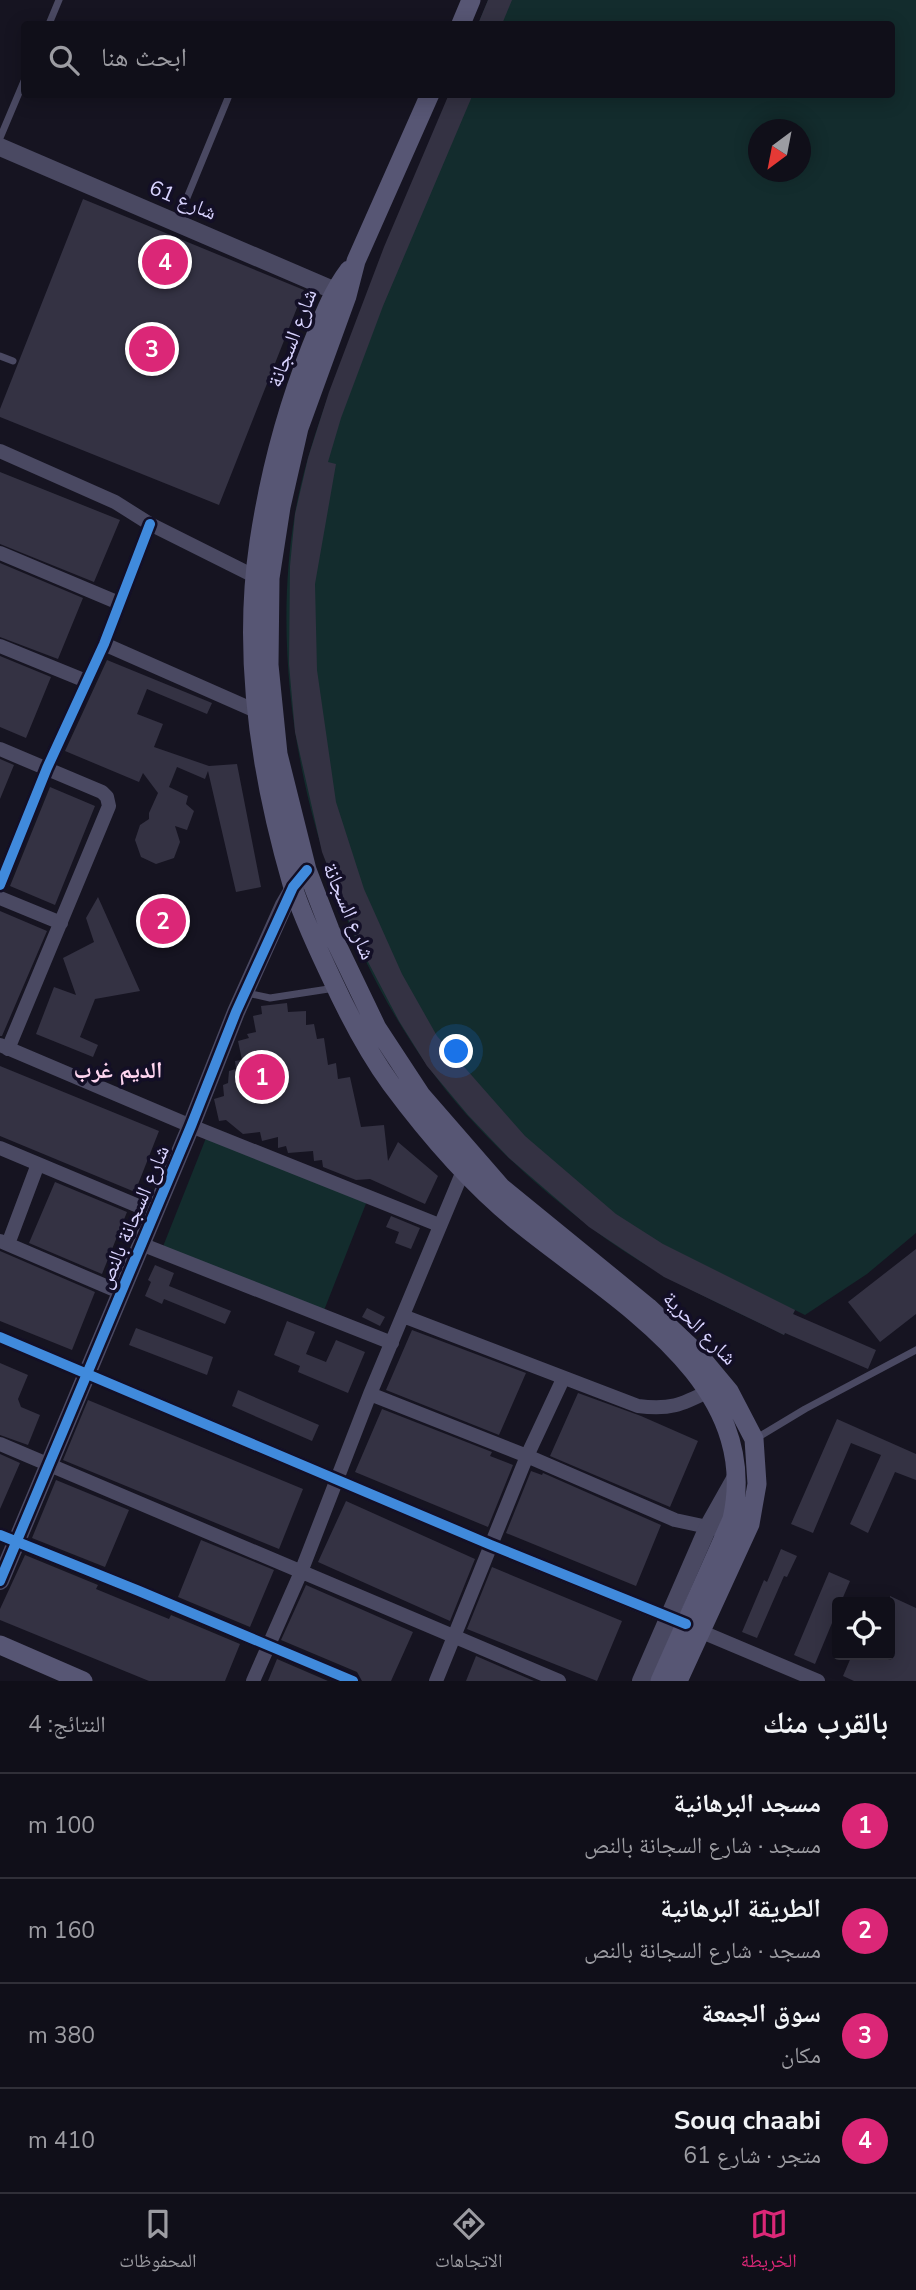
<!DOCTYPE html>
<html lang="ar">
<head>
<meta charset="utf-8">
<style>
	:root { --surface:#100f19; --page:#1e1d26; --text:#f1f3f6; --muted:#9c9ca2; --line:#302f38; --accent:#db2777 }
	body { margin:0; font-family:"Nunito Sans","Noto Naskh Arabic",sans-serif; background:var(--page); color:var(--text); direction:rtl }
	.controls { position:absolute; right:21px; bottom:21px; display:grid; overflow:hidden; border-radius:7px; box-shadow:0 4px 18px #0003 }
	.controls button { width:63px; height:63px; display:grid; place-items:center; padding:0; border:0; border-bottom:2px solid var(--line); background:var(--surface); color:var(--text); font:35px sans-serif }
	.compass { position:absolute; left:748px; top:119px; width:63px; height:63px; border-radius:50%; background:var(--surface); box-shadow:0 4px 18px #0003; rotate:212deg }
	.you { position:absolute; left:457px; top:1052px; width:24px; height:24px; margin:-18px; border:5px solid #fff; border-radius:50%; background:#1a73e8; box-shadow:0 0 0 10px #1a73e833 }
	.badge { display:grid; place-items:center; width:46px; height:46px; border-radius:50%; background:var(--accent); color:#fff; font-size:23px; font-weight:700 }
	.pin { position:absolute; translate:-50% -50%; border:4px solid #fff; box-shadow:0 2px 7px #0006 }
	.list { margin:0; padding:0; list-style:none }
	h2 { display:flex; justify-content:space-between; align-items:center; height:91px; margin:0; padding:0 28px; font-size:30px }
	h2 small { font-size:23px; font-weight:400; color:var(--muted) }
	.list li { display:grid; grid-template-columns:46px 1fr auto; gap:21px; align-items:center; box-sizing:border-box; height:105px; padding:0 28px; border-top:2px solid var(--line) }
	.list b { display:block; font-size:26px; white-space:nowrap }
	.list p { margin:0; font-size:23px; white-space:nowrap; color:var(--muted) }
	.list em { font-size:23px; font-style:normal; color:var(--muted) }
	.icon { flex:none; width:38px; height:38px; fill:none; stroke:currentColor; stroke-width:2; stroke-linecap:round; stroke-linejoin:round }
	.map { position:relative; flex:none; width:916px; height:1681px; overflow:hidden; direction:ltr }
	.search { position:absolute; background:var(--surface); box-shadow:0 4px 18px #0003; left:21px; right:21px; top:21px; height:77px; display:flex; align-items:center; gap:18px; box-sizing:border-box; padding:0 24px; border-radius:7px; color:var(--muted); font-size:26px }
	.sheet { height:511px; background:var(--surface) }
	nav { display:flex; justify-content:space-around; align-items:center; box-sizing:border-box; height:98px; border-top:2px solid var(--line); background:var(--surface); font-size:19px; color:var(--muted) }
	nav a { display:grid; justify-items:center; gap:4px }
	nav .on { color:var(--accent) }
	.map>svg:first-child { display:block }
</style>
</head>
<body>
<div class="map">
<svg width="916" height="1681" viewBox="0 0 916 1681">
	<rect width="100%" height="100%" fill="#161421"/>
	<!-- green -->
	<path fill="#132c2d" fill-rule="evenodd" d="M488 0H916V1233L867 1274 805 1315 795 1310 784 1335C717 1302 649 1273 590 1227 530 1181 471 1127 427 1065 319 914 264 696 295 513 308 442 336 375 363 308 392 237 420 166 449 95L892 94V24H478ZM758 130H800V172H758Z
		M206 1138 367 1201 323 1313 162 1249Z"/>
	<!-- building -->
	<path fill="#343243" d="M488 0H512L502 24H478Z
		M449 94H473L383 306 341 418 328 462 336 464 315 584 317 670 336 802 364 889 402 974 437 1036 525 1136 616 1214 663 1244 795 1310 793 1314 876 1350 868 1369 785 1333 784 1335 664 1277 589 1227 509 1158 468 1115 427 1066 399 1021 356 939 322 852 295 732 289 664 290 566 295 514 308 458 329 392 384 247Z
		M83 199 304 290 219 505 0 417V409Z
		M0 472 120 520 94 582 0 544Z
		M0 563 83 598 58 659 0 637Z
		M0 656 51 677 26 738 0 727Z
		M107 660 212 703 207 714 147 689 137 714 163 724 154 747 209 766 237 764 261 887 236 892 208 771 205 779 177 767 169 787 188 796 186 804 194 811 187 830 175 826 180 842 174 858 156 864 141 857 135 840 140 825 149 819V813L158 793 143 773 139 782 65 751Z
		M0 759 14 765 0 799Z
		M50 787 95 806 55 905 10 886Z
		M98 897 140 991 95 999 80 1037 98 1045 93 1057 36 1034 54 987 76 995 63 958 94 942 86 918Z
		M0 911 47 931 2 1036H0Z
		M287 1003 288 1012 306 1011V1025L314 1024 317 1039 324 1038 328 1065 336 1063 338 1079 350 1077 361 1127 384 1125 388 1161 398 1142 438 1176 425 1204 370 1179 356 1180 323 1167 322 1160 314 1161 313 1151 288 1153 286 1146 278 1148V1137L262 1141 260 1132 243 1134 226 1120 219 1121 214 1099 224 1096 223 1085 228 1083 229 1071 236 1069 235 1061 242 1060 238 1041 249 1038 247 1034 256 1032 253 1016 262 1014 261 1006Z
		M0 1066 159 1131 135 1192 0 1136Z
		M55 1182 127 1212 102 1274 29 1243Z
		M391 1216 420 1228 411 1249 395 1243 399 1232 386 1227Z
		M916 1249V1314L880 1342 848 1302Z
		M0 1251 95 1292 72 1350 0 1321Z
		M155 1265 174 1273 169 1286 231 1311 225 1324 164 1299 162 1304 145 1296 151 1282 148 1280Z
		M367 1308 385 1317 380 1326 362 1317Z
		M287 1321 315 1332 306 1354 326 1362 336 1340 365 1352 348 1393 298 1372 300 1366 274 1355Z
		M136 1328 213 1357 207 1375 129 1345Z
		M412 1330 526 1373 499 1435 386 1390Z
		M0 1363 28 1375 18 1399 21 1407 40 1415 28 1445 0 1435Z
		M238 1390 319 1425 312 1441 232 1406Z
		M578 1393 641 1416 698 1441 670 1507 550 1456Z
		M88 1400 303 1489 279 1549 63 1460Z
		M382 1409 492 1452 490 1456 513 1465 488 1527 355 1472Z
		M837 1419 916 1454V1480L895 1472 868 1533 850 1524 881 1455 851 1443 813 1533 791 1524Z
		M0 1454 20 1463 0 1509Z
		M531 1471 542 1475 543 1473 661 1525 636 1586 506 1533Z
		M56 1480 129 1510 105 1567 32 1538Z
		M346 1501 475 1559 450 1621 318 1562Z
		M201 1540 274 1570 250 1627 178 1597Z
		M781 1549 797 1556 787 1577 784 1576 757 1638 742 1632 764 1580 767 1582Z
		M25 1555 98 1585 96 1589 142 1608 169 1619 171 1615 240 1644 225 1681H149L0 1620V1609Z
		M492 1567 622 1621 597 1681 467 1629Z
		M829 1572 850 1581 841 1602H837V1611L815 1664 794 1655Z
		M306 1585 413 1632 391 1681H362L357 1672 281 1640Z
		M890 1596 916 1608V1681H854L843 1676 852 1655H890Z
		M476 1656 534 1681H466Z
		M277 1659 328 1681H268Z"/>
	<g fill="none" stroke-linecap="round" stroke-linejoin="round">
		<!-- service -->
		<path stroke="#4a4962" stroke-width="7" d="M49 24 59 0
			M0 138 24 81
			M177 222 228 98
			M0 356 13 361
			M247 993 270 998 335 988
			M755 1439 805 1409 916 1350"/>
		<!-- minor -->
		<path stroke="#4a4962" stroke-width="14" d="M0 451 115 502 150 524 254 576
			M0 553 119 603
			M104 644 256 711
			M0 646 86 681
			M0 749 102 792 107 797 109 806 8 1049
			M0 885 47 768 104 644 150 524
			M0 898 61 923
			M0 1045 191 1126 439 1225
			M0 1148 155 1213
			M0 1241 122 1293
			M8 1244 38 1164
			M141 1244 392 1343
			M403 1316 638 1406C670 1410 681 1405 709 1391
			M0 1337 491 1545 678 1621
			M370 1394 527 1456 675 1520 717 1529
			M0 1444 559 1681
			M0 1535 139 1591 353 1681
			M702 1632 818 1681
			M253 1681 301 1572 370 1394 463 1171
			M436 1681 527 1456 563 1379"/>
		<!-- tertiary -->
		<path stroke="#4a4962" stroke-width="18" d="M0 147 347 296
			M0 1581 191 1126 236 1012 284 905 298 881
			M641 1681 708 1527 735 1479"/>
		<!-- secondary -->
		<path stroke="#575674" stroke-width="19" d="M461 24 471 0
			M430 94 356 261 347 296 299 428 281 507 270 578 269 665 278 754 307 870 330 930 377 1028 421 1095 501 1187 648 1307 699 1355 729 1391 754 1439 757 1484 750 1524 678 1681
			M349 270C331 294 322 320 311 347 286 410 269 475 259 542 242 656 260 774 292 884 302 916 317 947 331 977 348 1014 367 1051 391 1084 428 1134 470 1183 518 1222 609 1297 764 1379 732 1519L660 1681
			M0 1645 83 1681"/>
		<!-- cycleway casing -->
		<g stroke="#130f26" stroke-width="15">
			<path id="cycleway" d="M0 885 47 768 104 644 150 524
				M0 1337 491 1545 686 1624
				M0 1535 139 1591 353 1681
				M0 1581 191 1126 236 1012 293 887 307 870"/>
		</g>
		<!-- cycleway -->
		<use href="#cycleway" stroke="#408adc" stroke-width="10"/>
	</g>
	<g text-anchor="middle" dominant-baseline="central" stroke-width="7" stroke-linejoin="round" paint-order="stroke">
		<!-- street labels -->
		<g font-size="21" fill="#d9d4ff" stroke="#130f26">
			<text transform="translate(183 200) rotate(23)">شارع 61</text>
			<text transform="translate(292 338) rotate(-69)">شارع السجانة</text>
			<text transform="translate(349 911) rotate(67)">شارع السجانة</text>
			<text transform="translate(133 1217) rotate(-67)">شارع السجانة بالنص</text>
			<text transform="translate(700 1328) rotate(45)">شارع الحرية</text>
		</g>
		<!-- neighbourhood labels -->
		<g font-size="23" font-weight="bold" fill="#ffd6f0" stroke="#130f26">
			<text x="118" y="1070">الديم غرب</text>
		</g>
	</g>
</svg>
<div class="controls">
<button><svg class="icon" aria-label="locate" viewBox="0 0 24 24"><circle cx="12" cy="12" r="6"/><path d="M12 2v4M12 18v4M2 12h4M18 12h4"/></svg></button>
</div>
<svg class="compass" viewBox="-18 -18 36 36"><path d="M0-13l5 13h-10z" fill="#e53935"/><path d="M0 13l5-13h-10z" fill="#9c9ca2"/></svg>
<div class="you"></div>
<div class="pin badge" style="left:262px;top:1077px">1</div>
<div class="pin badge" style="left:163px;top:921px">2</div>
<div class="pin badge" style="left:152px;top:349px">3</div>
<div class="pin badge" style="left:165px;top:262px">4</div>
<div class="search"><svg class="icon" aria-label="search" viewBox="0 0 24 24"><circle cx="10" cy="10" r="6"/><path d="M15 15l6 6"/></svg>ابحث هنا</div>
</div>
<section class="sheet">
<h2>بالقرب منك<small>النتائج: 4</small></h2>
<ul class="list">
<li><span class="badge">1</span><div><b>مسجد البرهانية</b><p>مسجد · شارع السجانة بالنص</p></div><em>100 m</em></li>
<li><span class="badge">2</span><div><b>الطريقة البرهانية</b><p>مسجد · شارع السجانة بالنص</p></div><em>160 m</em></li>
<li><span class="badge">3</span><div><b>سوق الجمعة</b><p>مكان</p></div><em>380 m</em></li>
<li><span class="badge">4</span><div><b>Souq chaabi</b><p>متجر · شارع 61</p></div><em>410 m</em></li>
</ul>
</section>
<nav>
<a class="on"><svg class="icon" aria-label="map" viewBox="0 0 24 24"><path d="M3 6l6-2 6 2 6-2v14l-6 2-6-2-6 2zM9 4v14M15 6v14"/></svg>الخريطة</a>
<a><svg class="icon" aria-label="directions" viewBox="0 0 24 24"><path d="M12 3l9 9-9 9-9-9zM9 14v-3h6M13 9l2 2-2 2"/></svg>الاتجاهات</a>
<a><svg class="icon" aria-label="saved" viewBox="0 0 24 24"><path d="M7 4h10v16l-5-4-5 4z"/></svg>المحفوظات</a>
</nav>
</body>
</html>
